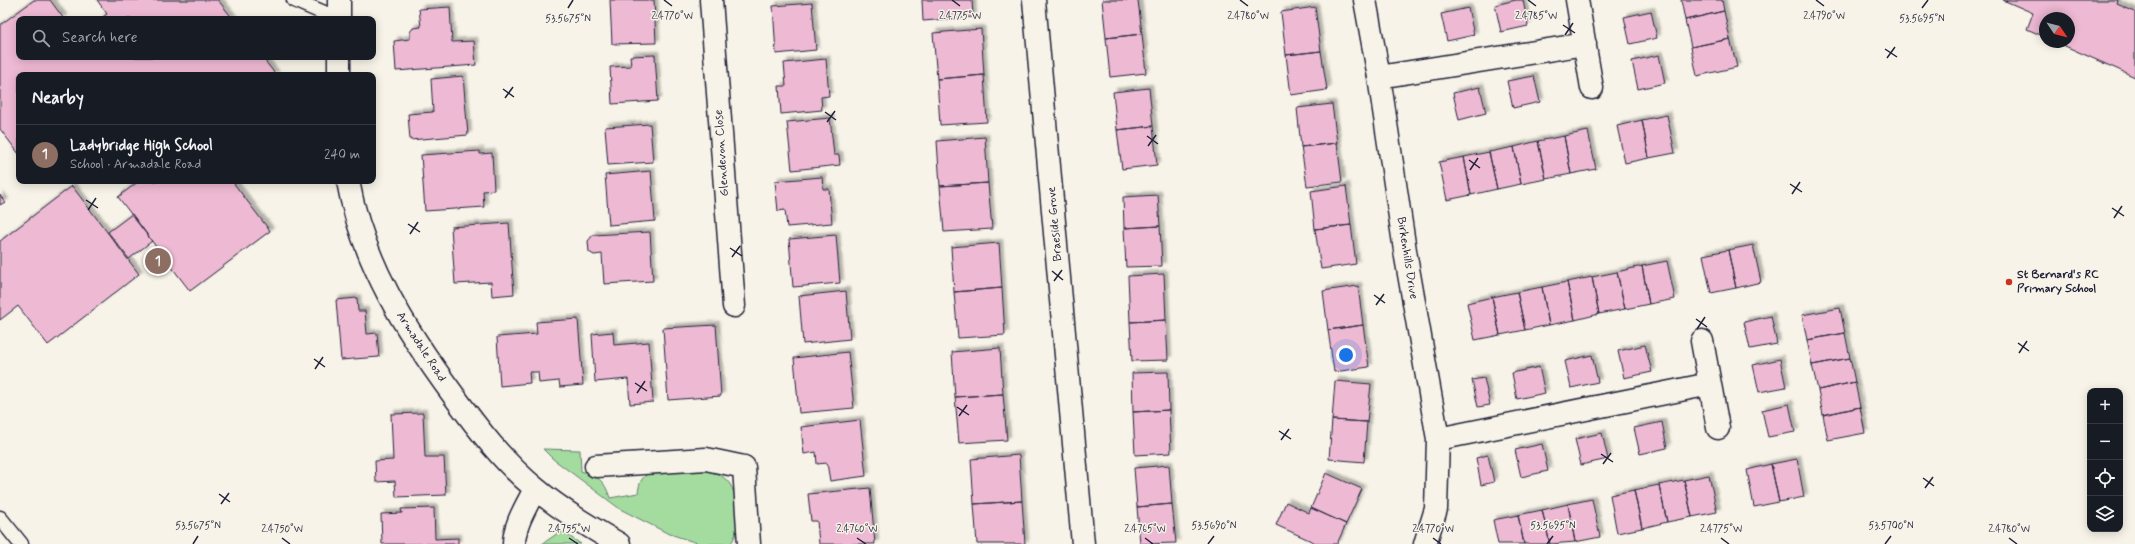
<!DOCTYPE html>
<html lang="en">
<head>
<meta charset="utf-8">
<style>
	:root { --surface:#171b24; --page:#20242c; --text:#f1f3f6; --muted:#9ea1a6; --line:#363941; --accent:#8c9099 }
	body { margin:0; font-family:Mynerve,sans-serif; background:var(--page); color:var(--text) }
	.controls { position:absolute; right:12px; bottom:12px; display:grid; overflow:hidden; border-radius:8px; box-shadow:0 2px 10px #0003 }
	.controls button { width:36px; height:36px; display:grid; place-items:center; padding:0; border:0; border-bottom:1px solid var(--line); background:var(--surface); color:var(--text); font:20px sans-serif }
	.compass { position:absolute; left:2039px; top:12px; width:36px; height:36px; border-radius:50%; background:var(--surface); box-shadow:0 2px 10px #0003; rotate:125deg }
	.you { position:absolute; left:1346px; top:355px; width:14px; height:14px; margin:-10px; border:3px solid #fff; border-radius:50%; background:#1a73e8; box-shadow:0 0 0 6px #1a73e833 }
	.badge { display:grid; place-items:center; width:26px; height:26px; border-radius:50%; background:var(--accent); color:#fff; font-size:13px; font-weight:700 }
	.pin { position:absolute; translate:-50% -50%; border:2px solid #fff; box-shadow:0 1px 4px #0006 }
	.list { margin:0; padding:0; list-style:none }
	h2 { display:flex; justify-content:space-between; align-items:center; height:52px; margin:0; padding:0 16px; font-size:17px }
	h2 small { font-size:13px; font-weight:400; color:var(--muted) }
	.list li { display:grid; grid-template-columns:26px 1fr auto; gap:12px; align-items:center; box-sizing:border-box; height:60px; padding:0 16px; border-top:1px solid var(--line) }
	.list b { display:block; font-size:15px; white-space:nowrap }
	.list p { margin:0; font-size:13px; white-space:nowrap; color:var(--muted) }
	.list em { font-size:13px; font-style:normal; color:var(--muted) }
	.icon { flex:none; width:22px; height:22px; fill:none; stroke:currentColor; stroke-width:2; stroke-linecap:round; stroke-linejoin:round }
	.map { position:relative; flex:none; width:2135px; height:544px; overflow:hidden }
	.search { position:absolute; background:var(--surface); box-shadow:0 2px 10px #0003; left:16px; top:16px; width:360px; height:44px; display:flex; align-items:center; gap:10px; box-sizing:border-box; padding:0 14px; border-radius:8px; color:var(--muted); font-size:15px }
	.panel { position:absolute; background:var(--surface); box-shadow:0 2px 10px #0003; left:16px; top:72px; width:360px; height:112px; border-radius:8px }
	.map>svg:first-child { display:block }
</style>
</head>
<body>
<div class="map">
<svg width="2135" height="544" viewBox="0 0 2135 544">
	<defs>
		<filter id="shadow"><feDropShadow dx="3.5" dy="-3.5" stdDeviation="1" flood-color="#0004"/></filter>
	</defs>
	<rect width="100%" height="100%" fill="#f7f3e8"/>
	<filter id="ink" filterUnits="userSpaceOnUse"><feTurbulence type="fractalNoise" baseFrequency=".025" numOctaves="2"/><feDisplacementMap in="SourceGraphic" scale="8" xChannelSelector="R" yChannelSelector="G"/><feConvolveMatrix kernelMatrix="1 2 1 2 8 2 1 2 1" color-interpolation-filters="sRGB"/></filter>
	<g filter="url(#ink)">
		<!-- green -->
		<path fill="#a4db9f" stroke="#637e6d" d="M543 449 580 450 581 471C598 477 604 479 610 498L638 493C639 486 640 480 645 476 652 468 665 470 674 470 713 469 736 469 737 515 738 525 737 537 730 544H700L667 533 620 509 553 459Z
			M561 531 581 544H542Z"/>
		<!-- building -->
		<path fill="#eeb9d3" stroke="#22223b" filter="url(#shadow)" d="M34 0H50L64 19H19V57H262L276 75H19V154L0 129V25Z
			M97 0H218L233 19H100L107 14Z
			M610 0H654L656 43 612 44Z
			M922 0H972L973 17 923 21Z
			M1102 0H1138L1142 34 1106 38Z
			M1516 0H1523L1528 26 1501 32 1495 5Z
			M1681 0H1722L1724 11 1685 20Z
			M2003 0H2118L2117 4 2135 12V77L2056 42H2069V18H2045V37L2027 29 2033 13Z
			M812 3 816 50 776 54 773 6Z
			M450 7 452 42 474 41 476 65 396 71 394 41 410 39V32L413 28 421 27 419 9Z
			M1315 7 1321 51 1286 55 1281 12Z
			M1468 8 1474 35 1447 41 1441 14Z
			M1651 11 1657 38 1630 44 1624 17Z
			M1724 11 1730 39 1691 47 1685 20Z
			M981 29 984 75 937 79 933 33Z
			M1142 34 1146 73 1110 77 1106 38Z
			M1730 39 1737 67 1697 76 1691 47Z
			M1321 51 1327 90 1291 95 1286 55Z
			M655 55 658 101 612 104 610 67 631 66 630 56Z
			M1659 55 1665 83 1638 89 1632 61Z
			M826 59 829 96 821 97 822 110 781 114 779 86H786L784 63Z
			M984 75 987 122 940 125 937 79Z
			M463 76 468 135 410 140 408 114 433 112 431 79Z
			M1534 76 1540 102 1513 108 1507 81Z
			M1480 87 1486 113 1459 120 1453 93Z
			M1149 88 1153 126 1117 130 1113 92Z
			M1332 104 1337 143 1301 147 1297 108Z
			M1667 115 1675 153 1649 158 1642 120Z
			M830 118 834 155H839L840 165 792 170 787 122Z
			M1642 120 1649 158 1625 163 1617 126Z
			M650 124 653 162 608 165 605 127Z
			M1153 126 1157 165 1122 169 1117 130Z
			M1588 131 1596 169 1571 174 1564 136Z
			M1564 136 1571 174 1546 179 1538 141Z
			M985 137 988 183 940 186 937 141Z
			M1538 141 1546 179 1521 184 1514 147Z
			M1337 143 1342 182 1307 186 1301 147Z
			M1514 147 1521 184 1497 189 1489 152Z
			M480 151V154L492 153 494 190 483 191 484 207 425 211 421 155Z
			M1489 152 1497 189 1471 195 1464 157Z
			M1464 157 1471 195 1447 200 1439 162Z
			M651 171 655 221 609 225 605 175Z
			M822 177 823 189H829L832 223 787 227 785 210 778 211 775 181Z
			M139 181H232L270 231 190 291 118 197Z
			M988 183 992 229 944 232 940 186Z
			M72 186 139 274 48 345 18 306 0 320V241Z
			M1346 186 1351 225 1315 229 1311 191Z
			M0 195 5 202 0 205Z
			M1158 195 1160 226 1124 228 1123 197Z
			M132 214 152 241 129 259 108 232Z
			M509 223 514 294 492 296 491 282 455 284 451 227Z
			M1351 225 1356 264 1321 269 1315 229Z
			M1160 226 1162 266 1126 267 1124 228Z
			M650 232 653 281 604 284 602 254 594 255 589 252 588 241 593 235Z
			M836 235 840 283 793 287 789 239Z
			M999 243 1002 288 954 292 951 247Z
			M1753 245 1761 282 1736 288 1728 250Z
			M1728 250 1736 288 1711 293 1703 255Z
			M1667 261 1675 299 1649 304 1642 266Z
			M1642 266 1649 304 1625 309 1617 272Z
			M1617 272 1625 309 1599 314 1592 277Z
			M1164 274 1166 320 1130 322 1128 276Z
			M1592 277 1599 314 1575 320 1567 282Z
			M1567 282 1575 320 1549 325 1542 287Z
			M1358 286 1363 325 1328 330 1323 291Z
			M1542 287 1549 325 1525 330 1517 292Z
			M1002 288 1005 335 958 338 954 292Z
			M846 291 850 339 803 344 799 296Z
			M1517 292 1525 330 1500 335 1492 297Z
			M1492 297 1500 335 1475 340 1467 303Z
			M357 298 358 311H365L367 334 377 333 379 357 341 360 336 300Z
			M1840 308 1845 333 1807 340 1802 315Z
			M1771 316 1777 344 1750 349 1744 322Z
			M578 319 583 385 560 387 559 381 539 383 538 372H529L530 383 500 386 497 337 537 334 536 322Z
			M1166 320 1168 360 1132 361 1130 322Z
			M716 325 721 396 668 400 663 328Z
			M1363 325 1369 367 1334 372 1328 330Z
			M613 332 614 345 649 342 653 402 630 404 628 379 595 382 592 334Z
			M1845 333 1850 358 1812 365 1807 340Z
			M1645 345 1652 372 1624 378 1618 351Z
			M1000 348 1003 394 955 397 952 352Z
			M848 352 854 408 799 413 794 358Z
			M1592 355 1598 382 1571 388 1565 361Z
			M1850 358 1855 382 1818 390 1812 365Z
			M1780 359 1786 387 1759 392 1753 365Z
			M1539 367 1545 393 1517 399 1512 373Z
			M1168 372 1169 410 1133 412 1132 373Z
			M1484 378 1490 405 1478 407 1472 380Z
			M1335 381 1371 384 1367 422 1332 420Z
			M1855 382 1860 407 1823 415 1818 390Z
			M1003 394 1007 440 959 443 955 397Z
			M1789 404 1795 432 1768 437 1762 410Z
			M1860 407 1865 433 1828 440 1823 415Z
			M1169 410 1171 453 1135 455 1133 412Z
			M423 413 425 457H444L446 495 396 497 395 481 376 482 375 461 393 460 391 414Z
			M860 420 866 476 830 481 827 463 817 464 816 452 804 454 801 427Z
			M1332 420 1367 422 1364 462 1329 459Z
			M1662 422 1667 448 1640 454 1634 428Z
			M1602 433 1608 459 1581 465 1575 439Z
			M1542 444 1548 471 1521 477 1515 450Z
			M1019 455 1022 501 974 504 971 459Z
			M1488 455 1494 482 1481 485 1476 458Z
			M1797 459 1804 497 1779 502 1771 464Z
			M1771 464 1779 502 1754 507 1747 470Z
			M1169 465 1172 504 1137 507 1134 468Z
			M1326 473 1362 489 1346 524 1311 508Z
			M1709 475 1717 512 1692 517 1684 480Z
			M1684 480 1692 517 1667 522 1659 485Z
			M1659 485 1667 522 1642 528 1634 490Z
			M870 488 875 544H819L817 521H811L808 494Z
			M1634 490 1642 528 1617 533 1610 495Z
			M1592 499 1600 537 1575 542 1568 504Z
			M1022 501 1025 544H977L974 504Z
			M1286 502 1309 513 1311 508 1346 524 1337 544H1318L1276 525Z
			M1172 504 1176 543 1140 544 1137 507Z
			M1568 504 1575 542 1550 544 1542 510Z
			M434 508 435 539 458 538V544H382L381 514 402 513 401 509Z
			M1542 510 1550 544H1524L1518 515Z
			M1518 515 1524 544H1498L1493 520Z"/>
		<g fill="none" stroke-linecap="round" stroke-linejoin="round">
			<!-- service casing -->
			<g stroke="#22223b" stroke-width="17">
				<path id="service" d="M294 0 338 19
					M0 518 21 544"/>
			</g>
			<!-- minor casing -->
			<g stroke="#22223b" stroke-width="25">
				<path id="minor" d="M711 0 734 306
					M1034 0 1083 544
					M1365 0 1379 77 1406 257 1438 439 1436 509 1425 544
					M1577 0 1592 88
					M339 19V0
					M339 57V75
					M1379 77 1585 44
					M348 181C362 261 406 331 454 396 478 429 504 463 536 489 561 510 590 527 619 544
					M1702 341 1718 428
					M1438 439 1710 384
					M596 466 706 459 744 467 749 544
					M514 544C514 525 527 505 535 489"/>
			</g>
			<!-- service -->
			<use href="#service" stroke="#f7f3e8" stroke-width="14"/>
			<!-- minor -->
			<use href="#minor" stroke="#f7f3e8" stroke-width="22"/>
		</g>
	</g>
	<!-- ticks -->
	<path fill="none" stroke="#22223b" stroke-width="1.5" d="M664 0 672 6M952 0 960 6M1240 0 1248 6M1528 0 1536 6M1816 0 1824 6M568 8 573 0M1922 8 1928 0M1563 25 1575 33M1565 35 1573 23M1885 49 1897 57M1887 58 1895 47M503 89 514 97M505 98 513 87M825 112 836 120M827 122 835 111M1147 136 1158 144M1148 146 1156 135M1469 160 1480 168M1470 170 1478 158M1790 184 1802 192M1792 194 1800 182M86 200 98 208M2112 208 2124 216M88 210 96 198M2114 218 2122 206M408 224 420 232M410 234 418 222M730 248 742 256M732 257 740 246M1052 271 1063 280M1054 281 1062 270M1374 295 1385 303M1376 305 1384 294M1696 319 1707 327M1697 329 1705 317M2018 343 2029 351M2019 353 2027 341M314 359 325 367M315 369 323 357M635 383 647 391M637 393 645 381M957 407 969 415M959 416 967 405M1279 431 1291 439M1281 440 1289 429M1601 454 1613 462M1603 464 1611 453M1923 478 1934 486M1925 488 1933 477M219 494 230 502M221 504 229 493M282 538 290 544M569 538 578 544M857 538 866 544M1145 538 1153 544M1433 538 1441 544M1721 538 1729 544M2009 538 2017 544M193 544 198 536M1208 544 1214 536M1547 544 1553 536M1885 544 1891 536"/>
	<!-- markers -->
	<circle fill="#c8321e" stroke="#f7f3e8" stroke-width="1.5" cx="2009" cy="282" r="4"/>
	<g text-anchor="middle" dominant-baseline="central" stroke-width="3" stroke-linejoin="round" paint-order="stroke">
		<!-- street labels -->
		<g font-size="12" fill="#22223b" stroke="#f7f3e8">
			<text transform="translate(722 153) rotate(-94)">Glendevon Close</text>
			<text transform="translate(1055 224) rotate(-95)">Braeside Grove</text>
			<text transform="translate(1407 258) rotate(81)">Birkenhills Drive</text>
			<text transform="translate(421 347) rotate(57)">Armadale Road</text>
		</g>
		<!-- poi labels -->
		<g font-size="12" font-weight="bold" fill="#22223b" stroke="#f7f3e8" text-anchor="start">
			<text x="2017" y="275">St Bernard's RC<tspan x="2017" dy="14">Primary School</tspan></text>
		</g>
	</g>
	<g font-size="10" text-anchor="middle" fill="#22223b" stroke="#f7f3e8" stroke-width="3" stroke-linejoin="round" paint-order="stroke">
		<text x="1248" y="19">2.4780°W</text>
		<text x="672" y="19">2.4770°W</text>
		<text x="960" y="19">2.4775°W</text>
		<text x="1536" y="19">2.4785°W</text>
		<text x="1824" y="19">2.4790°W</text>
		<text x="568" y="22">53.5675°N</text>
		<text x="1922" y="22">53.5695°N</text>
		<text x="198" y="529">53.5675°N</text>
		<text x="1214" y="529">53.5690°N</text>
		<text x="1553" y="529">53.5695°N</text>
		<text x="1891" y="529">53.5700°N</text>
		<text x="282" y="532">2.4750°W</text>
		<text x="569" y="532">2.4755°W</text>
		<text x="857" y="532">2.4760°W</text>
		<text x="1145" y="532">2.4765°W</text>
		<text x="1433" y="532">2.4770°W</text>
		<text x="1721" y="532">2.4775°W</text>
		<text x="2009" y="532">2.4780°W</text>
	</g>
</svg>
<div class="controls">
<button>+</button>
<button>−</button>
<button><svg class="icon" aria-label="locate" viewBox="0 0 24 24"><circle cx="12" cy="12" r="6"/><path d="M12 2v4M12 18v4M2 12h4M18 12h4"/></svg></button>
<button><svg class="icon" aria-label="layers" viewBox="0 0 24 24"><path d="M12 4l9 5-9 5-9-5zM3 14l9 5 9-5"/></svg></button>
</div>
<svg class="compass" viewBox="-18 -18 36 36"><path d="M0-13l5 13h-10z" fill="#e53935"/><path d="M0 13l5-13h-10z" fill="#9ea1a6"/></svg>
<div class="you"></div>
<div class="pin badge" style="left:158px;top:261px;background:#8d6e63">1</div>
<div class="search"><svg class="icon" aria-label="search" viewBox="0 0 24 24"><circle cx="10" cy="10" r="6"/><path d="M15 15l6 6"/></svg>Search here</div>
<section class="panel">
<h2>Nearby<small></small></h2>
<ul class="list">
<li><span class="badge" style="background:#8d6e63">1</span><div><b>Ladybridge High School</b><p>School · Armadale Road</p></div><em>240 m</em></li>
</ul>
</section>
</div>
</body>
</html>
